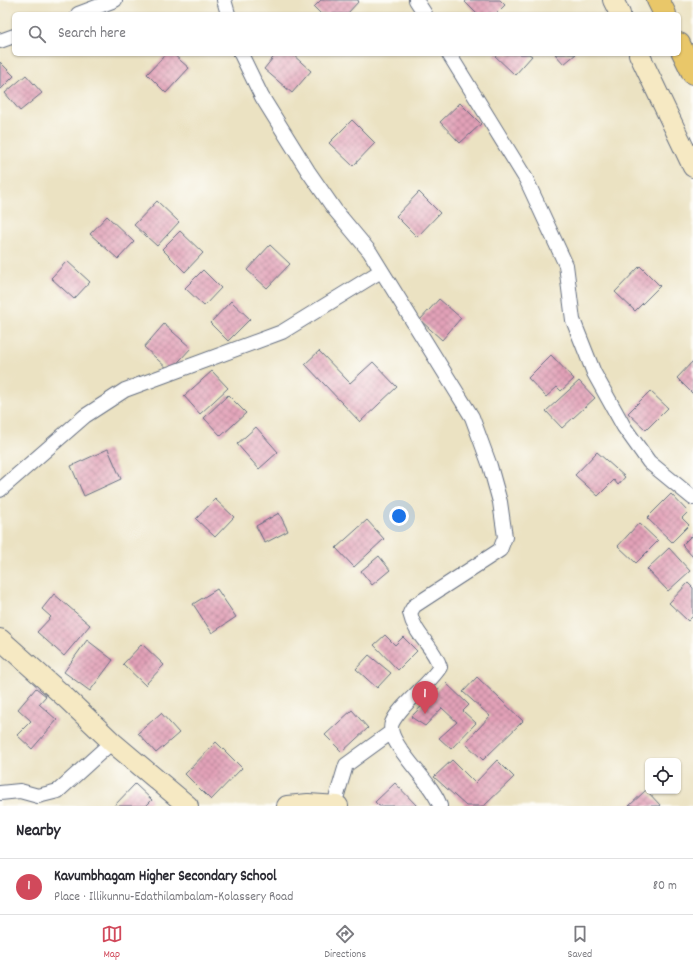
<!DOCTYPE html>
<html lang="en">
<head>
<meta charset="utf-8">
<style>
	:root { --surface:#fff; --page:#f7f7f7; --text:#2b2b33; --muted:#7c7c81; --line:#e1e1e2; --accent:#d1495b }
	body { margin:0; font-family:Dekko,sans-serif; background:var(--page); color:var(--text) }
	.controls { position:absolute; right:12px; bottom:12px; display:grid; overflow:hidden; border-radius:6px; box-shadow:0 1px 3px #0004 }
	.controls button { width:36px; height:36px; display:grid; place-items:center; padding:0; border:0; border-bottom:1px solid var(--line); background:var(--surface); color:var(--text); font:20px sans-serif }
	.you { position:absolute; left:399px; top:516px; width:14px; height:14px; margin:-10px; border:3px solid #fff; border-radius:50%; background:#1a73e8; box-shadow:0 0 0 6px #1a73e833 }
	.badge { display:grid; place-items:center; width:26px; height:26px; border-radius:50%; background:var(--accent); color:#fff; font-size:13px; font-weight:700 }
	.pin { position:absolute; translate:-50% -33px; filter:drop-shadow(0 1px 2px #0008) }
	.pin::after { content:''; position:absolute; top:21px; width:14px; height:12px; background:inherit; clip-path:polygon(0 0,100% 0,50% 100%) }
	.list { margin:0; padding:0; list-style:none }
	h2 { display:flex; justify-content:space-between; align-items:center; height:52px; margin:0; padding:0 16px; font-size:17px }
	h2 small { font-size:13px; font-weight:400; color:var(--muted) }
	.list li { display:grid; grid-template-columns:26px 1fr auto; gap:12px; align-items:center; box-sizing:border-box; height:56px; padding:0 16px; border-top:1px solid var(--line) }
	.list b { display:block; font-size:15px; white-space:nowrap }
	.list p { margin:0; font-size:13px; white-space:nowrap; color:var(--muted) }
	.list em { font-size:13px; font-style:normal; color:var(--muted) }
	.icon { flex:none; width:22px; height:22px; fill:none; stroke:currentColor; stroke-width:2; stroke-linecap:round; stroke-linejoin:round }
	.map { position:relative; flex:none; width:693px; height:806px; overflow:hidden }
	.search { position:absolute; background:var(--surface); box-shadow:0 1px 3px #0004; left:12px; right:12px; top:12px; height:44px; display:flex; align-items:center; gap:10px; box-sizing:border-box; padding:0 14px; border-radius:6px; color:var(--muted); font-size:15px }
	.sheet { height:108px; background:var(--surface) }
	nav { display:flex; justify-content:space-around; align-items:center; box-sizing:border-box; height:56px; border-top:1px solid var(--line); background:var(--surface); font-size:11px; color:var(--muted) }
	nav a { display:grid; justify-items:center; gap:2px }
	nav .on { color:var(--accent) }
	.map>svg:first-child { display:block }
</style>
</head>
<body>
<div class="map">
<svg width="693" height="806" viewBox="0 0 693 806">
	<defs>
		<pattern id="building-cross-hatch" width="8" height="8" patternUnits="userSpaceOnUse"><rect width="8" height="8" fill="#e2a1b7"/><path d="M0 0l8 8M0 8l8-8" fill="none" stroke="#b68498"/></pattern>
	</defs>
	<rect width="100%" height="100%" fill="#fdfcf7"/>
	<filter id="ink" filterUnits="userSpaceOnUse"><feTurbulence type="fractalNoise" baseFrequency=".025" numOctaves="2"/><feDisplacementMap in="SourceGraphic" scale="8" xChannelSelector="R" yChannelSelector="G"/><feConvolveMatrix kernelMatrix="1 2 1 2 8 2 1 2 1" color-interpolation-filters="sRGB"/></filter>
	<filter id="wash" filterUnits="userSpaceOnUse"><feTurbulence type="fractalNoise" baseFrequency=".012" numOctaves="4" result="noise"/><feDisplacementMap in="SourceGraphic" scale="16" xChannelSelector="R" yChannelSelector="G"/><feGaussianBlur stdDeviation="0.9" result="paint"/><feColorMatrix in="noise" values="0 0 0 0 0 0 0 0 0 0 0 0 0 0 0 0 0 1.4 0 .05"/><feComposite in="paint" operator="in"/></filter>
	<g filter="url(#wash)">
		<rect width="100%" height="100%" fill="#ebe2c2"/>
		<g id="blocks">
			<!-- building -->
			<path fill="url(#building-cross-hatch)" d="M321 0H357L359 1 347 14H321L314 7Z
				M467 0H500L505 5 496 14H477L465 2Z
				M166 54H173L189 68 166 93 147 74Z
				M276 54H292L311 71 292 93 264 69Z
				M493 54H529L532 56 515 75Z
				M555 54H576L564 64Z
				M0 62 14 76 0 90Z
				M26 75 42 93 20 111 5 93Z
				M460 103 481 124 460 143 440 122Z
				M352 120 375 143 353 166 329 143Z
				M419 192 440 213 417 237 396 216Z
				M157 201 179 222 157 246 134 225Z
				M107 216 134 242 118 259 90 234Z
				M180 231 203 253 185 272 162 249Z
				M270 245 290 264 267 288 247 270Z
				M67 261 90 282 74 299 51 278Z
				M640 266 660 286 635 311 615 292Z
				M203 270 221 288 204 306 185 288Z
				M439 299 461 318 442 340 420 320Z
				M231 301 250 319 228 341 210 323Z
				M164 324 191 348 170 371 144 347Z
				M319 351 350 383 373 362 397 387 360 422 305 364Z
				M551 355 574 379 561 391 557 387 546 397 528 378Z
				M693 361V394L677 378Z
				M212 371 228 388 200 414 184 396Z
				M579 381 595 398 562 428 546 411Z
				M650 391 668 408 646 430 628 413Z
				M228 395 246 413 221 436 204 418Z
				M256 427 278 452 259 469 237 444Z
				M108 449 121 479 84 496 71 466Z
				M597 452 625 477 618 485 614 480 598 496 575 475Z
				M671 494 688 512 682 518 689 525 672 542 647 518Z
				M215 499 234 517 215 537 196 519Z
				M279 513 288 531 265 543 256 526Z
				M367 520 384 539 354 567 336 548Z
				M639 523 658 541 636 563 618 546Z
				M693 534V557L682 545Z
				M669 548 690 571 668 591 647 569Z
				M379 556 390 570 372 585 361 571Z
				M688 583 693 588V616L688 621 669 603Z
				M217 589 236 617 212 633 193 604Z
				M54 594 90 625 64 656 37 632 51 617 42 609Z
				M385 635 395 645 403 637 417 651 398 670 374 645Z
				M87 640 113 660 90 691 64 672Z
				M142 644 164 665 145 685 123 664Z
				M369 655 391 673 377 688 356 669Z
				M477 677 523 721 483 760 465 743 490 716 463 692Z
				M445 682 469 705 463 711 476 723 451 749 439 738 457 722 442 708 425 726 411 717Z
				M36 688 46 696 39 704 57 720 32 749 17 735 31 721 18 709Z
				M352 710 368 728 342 752 325 735Z
				M161 713 179 733 156 753 138 733Z
				M216 742 242 768 211 800 185 774Z
				M452 760 475 783 497 760 514 777 484 806H466L434 777Z
				M395 783 417 806H379L375 802Z
				M135 784 152 800 146 806H114Z
				M646 790 661 806H629Z"/>
		</g>
	</g>
	<g filter="url(#ink)">
		<use href="#blocks" fill-opacity="0" stroke="#646e81" stroke-width="1"/>
		<g fill="none" stroke-linecap="round" stroke-linejoin="round">
			<!-- street casing -->
			<g stroke="#646e81" stroke-width="16">
				<path id="street" d="M224 0 228 14
					M416 0 425 14
					M78 14 115 0
					M0 41 14 36
					M241 54 262 97 308 171 335 210 370 252 472 417 490 466 500 502 505 537 500 550 414 606 410 613C415 636 433 645 440 667 428 686 400 705 392 723 384 742 434 783 440 806
					M449 54 526 179 566 265 573 320 594 373 624 427 649 462 693 498
					M0 490 85 416 125 390 282 332 381 271
					M0 793 20 791 38 796 58 791 112 742
					M334 805 346 765 390 733"/>
			</g>
			<!-- secondary casing -->
			<g stroke="#646e81" stroke-width="22">
				<path id="secondary" d="M613 0 620 14
					M639 54 693 167
					M0 639 66 698 112 742 188 806
					M287 806 308 804 338 806"/>
			</g>
			<!-- highway casing -->
			<g stroke="#646e81" stroke-width="24">
				<path id="highway" d="M658 0 665 14
					M679 44 693 73"/>
			</g>
			<!-- street -->
			<use href="#street" stroke="#fff" stroke-width="14"/>
			<!-- secondary -->
			<use href="#secondary" stroke="#f6e9c3" stroke-width="20"/>
			<!-- highway -->
			<use href="#highway" stroke="#e9c769" stroke-width="22"/>
		</g>
	</g>
</svg>
<div class="controls">
<button><svg class="icon" aria-label="locate" viewBox="0 0 24 24"><circle cx="12" cy="12" r="6"/><path d="M12 2v4M12 18v4M2 12h4M18 12h4"/></svg></button>
</div>
<div class="you"></div>
<div class="pin badge" style="left:425px;top:714px">1</div>
<div class="search"><svg class="icon" aria-label="search" viewBox="0 0 24 24"><circle cx="10" cy="10" r="6"/><path d="M15 15l6 6"/></svg>Search here</div>
</div>
<section class="sheet">
<h2>Nearby<small></small></h2>
<ul class="list">
<li><span class="badge">1</span><div><b>Kavumbhagam Higher Secondary School</b><p>Place · Illikunnu-Edathilambalam-Kolassery Road</p></div><em>80 m</em></li>
</ul>
</section>
<nav>
<a class="on"><svg class="icon" aria-label="map" viewBox="0 0 24 24"><path d="M3 6l6-2 6 2 6-2v14l-6 2-6-2-6 2zM9 4v14M15 6v14"/></svg>Map</a>
<a><svg class="icon" aria-label="directions" viewBox="0 0 24 24"><path d="M12 3l9 9-9 9-9-9zM9 14v-3h6M13 9l2 2-2 2"/></svg>Directions</a>
<a><svg class="icon" aria-label="saved" viewBox="0 0 24 24"><path d="M7 4h10v16l-5-4-5 4z"/></svg>Saved</a>
</nav>
</body>
</html>
